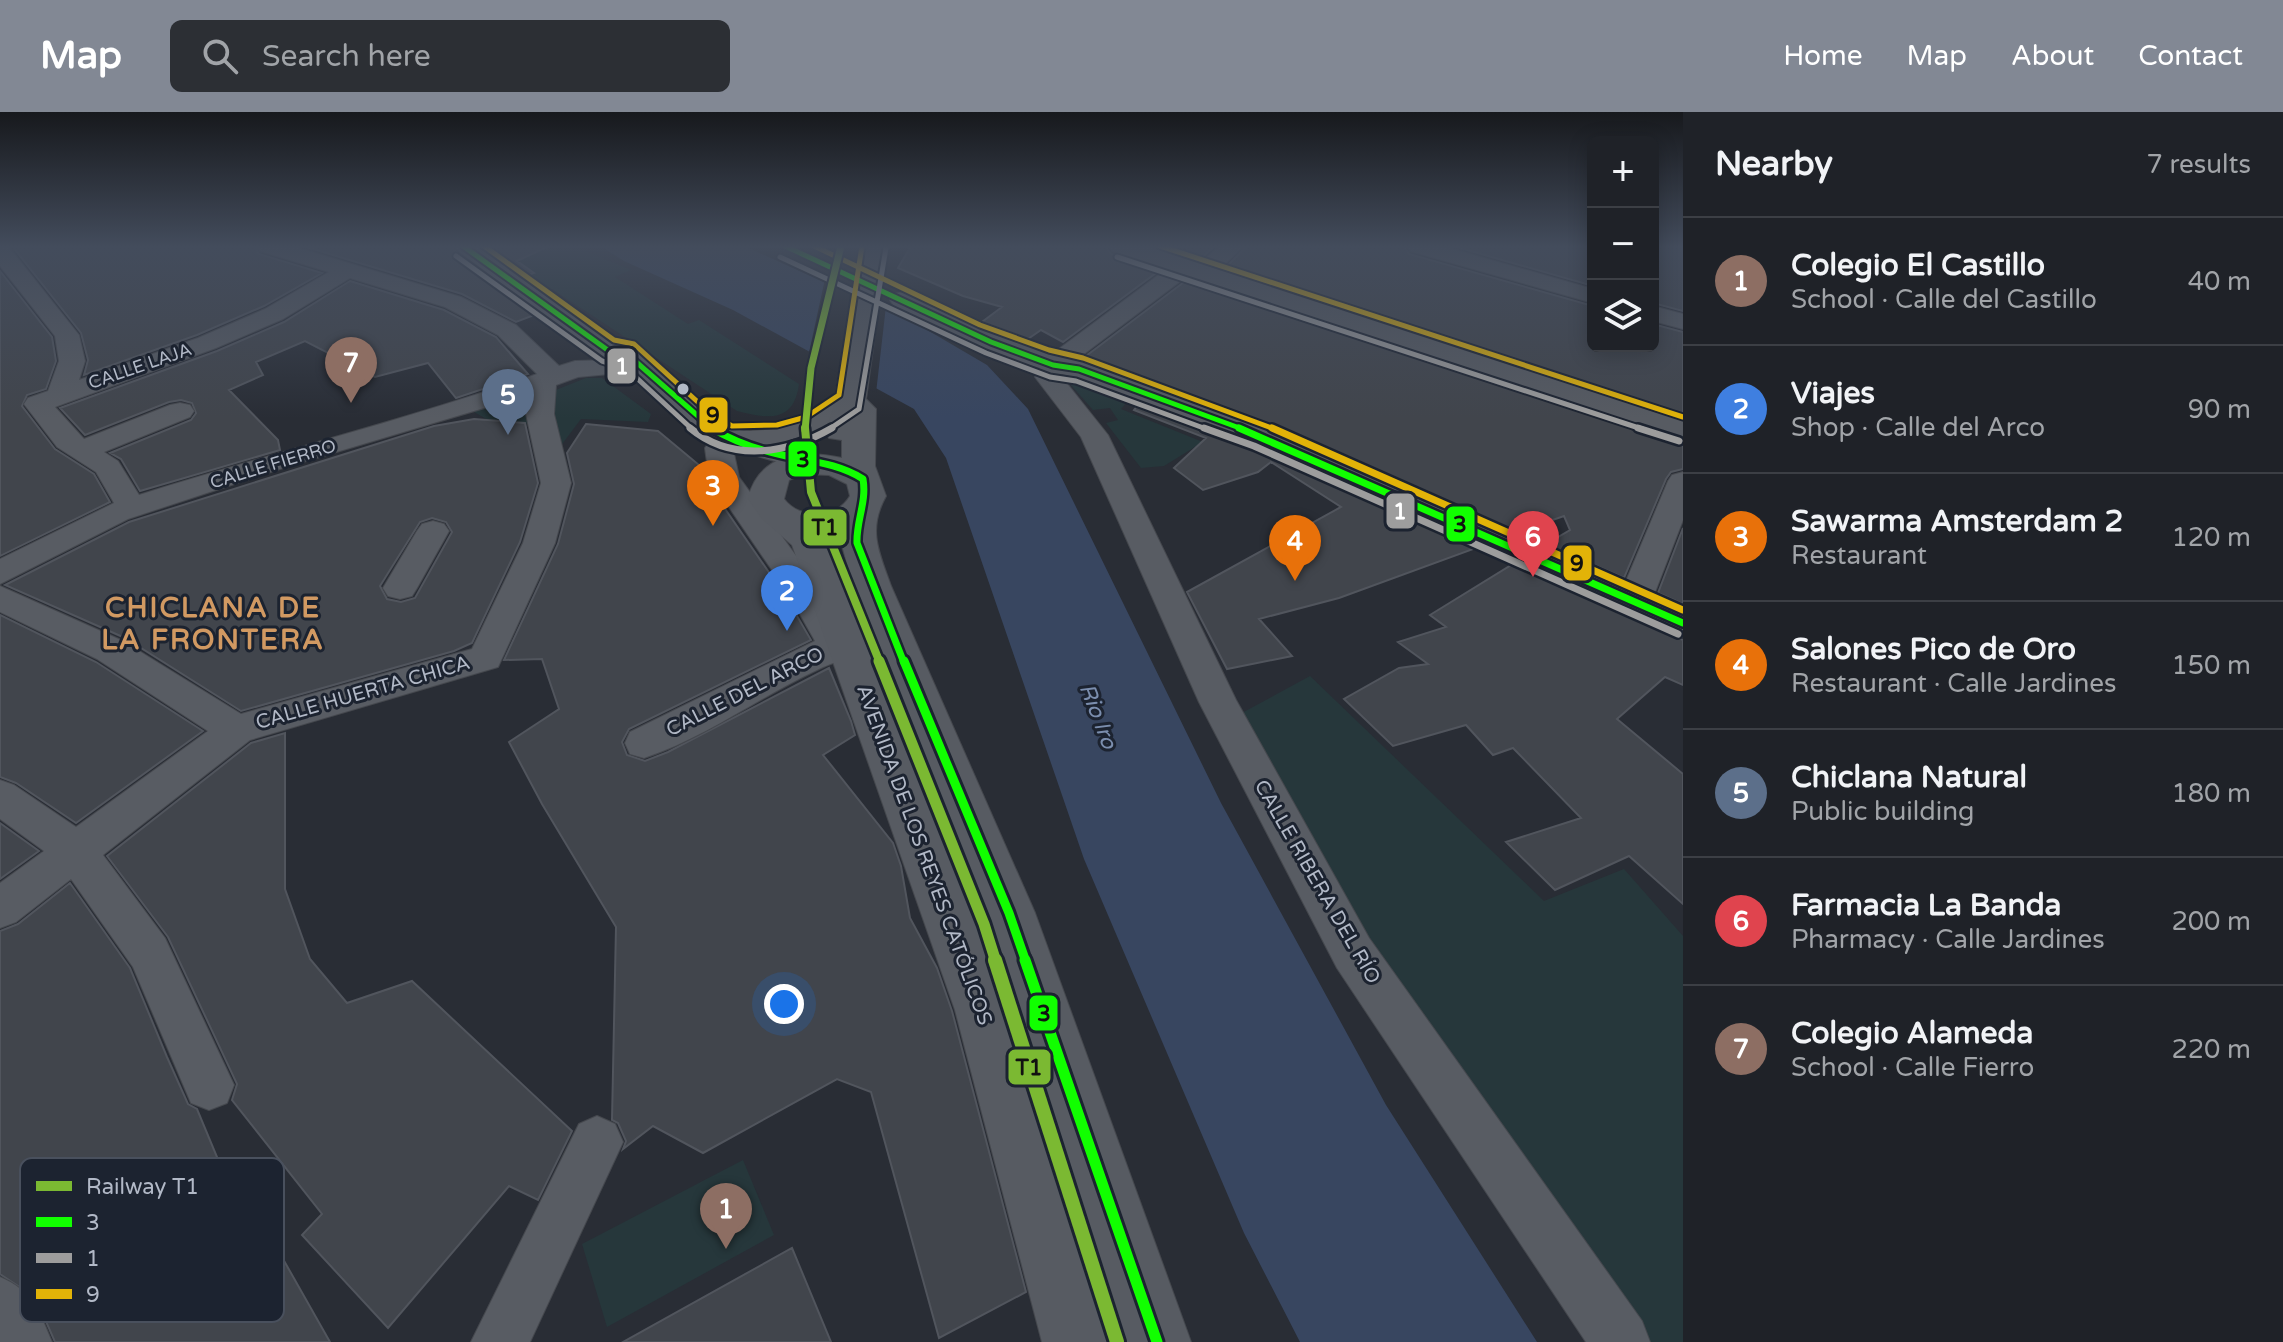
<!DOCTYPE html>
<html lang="en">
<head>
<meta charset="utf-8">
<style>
	:root { --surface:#1f2228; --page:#2c2f34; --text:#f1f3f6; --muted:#a1a4a8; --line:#3c3f45; --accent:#828894 }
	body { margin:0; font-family:"Varela Round",sans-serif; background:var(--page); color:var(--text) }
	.controls { position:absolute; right:24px; top:24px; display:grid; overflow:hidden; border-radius:12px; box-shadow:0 4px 20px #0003 }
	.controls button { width:72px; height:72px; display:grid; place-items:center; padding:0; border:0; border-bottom:2px solid var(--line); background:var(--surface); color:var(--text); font:40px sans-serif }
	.you { position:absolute; left:784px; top:892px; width:28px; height:28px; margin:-20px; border:6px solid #fff; border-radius:50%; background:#1a73e8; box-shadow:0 0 0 12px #1a73e833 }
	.badge { display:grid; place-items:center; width:52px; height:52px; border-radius:50%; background:var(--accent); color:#fff; font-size:26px; font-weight:700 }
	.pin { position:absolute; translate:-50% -66px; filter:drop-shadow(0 2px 4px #0008) }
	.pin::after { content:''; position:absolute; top:42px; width:28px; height:24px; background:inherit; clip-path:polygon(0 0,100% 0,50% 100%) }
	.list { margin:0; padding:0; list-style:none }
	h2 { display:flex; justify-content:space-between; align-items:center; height:104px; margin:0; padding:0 32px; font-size:34px }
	h2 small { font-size:26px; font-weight:400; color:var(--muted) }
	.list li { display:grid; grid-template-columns:52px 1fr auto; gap:24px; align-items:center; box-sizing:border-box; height:128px; padding:0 32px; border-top:2px solid var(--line) }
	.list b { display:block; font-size:30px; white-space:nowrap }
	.list p { margin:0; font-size:26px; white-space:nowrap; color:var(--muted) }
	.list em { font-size:26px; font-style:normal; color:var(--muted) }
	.icon { flex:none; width:44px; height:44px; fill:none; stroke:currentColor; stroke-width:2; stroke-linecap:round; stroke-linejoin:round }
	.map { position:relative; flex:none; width:1683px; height:1230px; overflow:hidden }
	header { display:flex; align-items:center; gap:48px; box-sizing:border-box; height:112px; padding:0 40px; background:var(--accent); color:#fff }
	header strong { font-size:38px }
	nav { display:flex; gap:44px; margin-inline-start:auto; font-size:28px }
	.search { width:560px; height:72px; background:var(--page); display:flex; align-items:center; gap:20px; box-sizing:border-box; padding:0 28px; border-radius:12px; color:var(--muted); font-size:30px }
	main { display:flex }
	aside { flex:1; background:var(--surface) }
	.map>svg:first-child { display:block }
</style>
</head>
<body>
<header>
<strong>Map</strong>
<div class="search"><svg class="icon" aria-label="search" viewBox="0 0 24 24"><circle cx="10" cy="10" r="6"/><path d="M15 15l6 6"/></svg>Search here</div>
<nav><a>Home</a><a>Map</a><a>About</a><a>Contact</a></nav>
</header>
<main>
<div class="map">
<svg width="1683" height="1230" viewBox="0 0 1683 1230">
	<rect width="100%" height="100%" fill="#292d35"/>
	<!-- green -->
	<path fill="#26373b" d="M462 134H573L631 158 615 165 688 212 699 208 799 272C794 311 768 307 737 299L552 177 536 182Z
		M521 266 543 269 531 312 488 308 462 293Z
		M586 266H602L651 302 648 310 581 307 560 335 551 287 556 278Z
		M1077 271 1128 289 1121 297 1203 330 1164 354 1141 356 1106 311 1118 308 1110 296 1093 298 1071 273Z
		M1310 564 1544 789 1624 757 1683 824V1230H1645L1368 835 1240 602Z
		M743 1048 774 1123 607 1215 582 1132Z"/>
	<!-- water -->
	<path fill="#384660" d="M600 134H744L917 212 987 253 1028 297 1221 691 1386 993 1537 1230H1300L1244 1121 1084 747 946 346 914 297 733 198 624 149Z"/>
	<!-- pier -->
	<path fill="#292d35" d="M825 167 886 194 876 281 808 245Z"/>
	<!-- building -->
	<path fill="#41454c" stroke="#51555d" stroke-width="2" fill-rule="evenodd" d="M12 134H254L259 142 322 161 264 194 197 223 84 263 88 248 81 221Z
		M303 134H449L537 202 516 210 462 182Z
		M482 134H549L517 149 534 161 525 164Z
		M911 134H1105L1111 142 1160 158 1063 230 1041 218 1028 227 982 210 1002 195 963 184 898 156Z
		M1157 134H1215L1199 148Z
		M1247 134H1404L1409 142 1593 194V234H1653V212L1683 220V304L1225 156Z
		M1453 134H1593V174Z
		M1653 134H1683V199L1653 191Z
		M0 159 52 225 56 249 46 277 27 283 22 294 55 337 94 362 110 390 0 444Z
		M1188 167 1683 331V357L1671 360 1666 367 1624 466 1546 432 1570 418 1564 404 1518 420 1272 313 1086 244Z
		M350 169 444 198 496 225 528 262 456 286 428 251 375 265 305 229 256 250 263 263 229 278 278 328 280 338 140 379 121 347 110 341 191 308 196 301 192 291 181 288 169 290 85 323 60 296 217 239 284 210Z
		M1138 293 1246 333 1476 436 1339 486 1259 507 1292 544 1227 557 1187 480 1341 395 1271 350 1258 360 1203 378 1174 356 1206 326 1134 298Z
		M474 307 525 311 538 371 520 430 472 531 454 539 241 599 125 526 5 473 129 410 434 314ZM432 406 446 410 452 420 415 486 401 490 387 487 380 474 420 410Z
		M586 312 658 319 699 353 703 365 786 485 811 528 629 617 622 630 627 643 645 649 668 640 829 556 851 609 855 623 823 643 893 731 901 754 910 806 937 856 952 899 1026 1180 939 1226 871 980 837 967 703 1041 653 1014 623 1037 626 1029 618 1011 612 1008 616 815 542 692 509 630 559 597 542 547 504 548 558 432 574 372 567 341Z
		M1683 416V492L1658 481Z
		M1513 452 1683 528V573L1665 565 1617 607 1683 662V792L1629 744 1555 778 1506 730 1581 706 1513 636 1493 643 1466 613 1393 634 1344 587 1399 556 1428 552 1398 530 1446 515 1430 503Z
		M0 503 96 550 203 619 76 711 16 671 0 665Z
		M285 621V777L310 847 347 891 412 869 572 1019 538 1088 509 1074 388 1216 302 1123 322 1102 232 988 237 972 168 825 107 744 251 631Z
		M0 711 39 739 0 767Z
		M70 771 130 856 167 945 188 992 197 997 234 1086 244 1078 330 1230H55L41 1198 30 1182 0 1162V819L18 812Z
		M792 1136 831 1230H623Z"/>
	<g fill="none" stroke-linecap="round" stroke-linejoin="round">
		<!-- street casing -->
		<g stroke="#45484e" stroke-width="2">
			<path id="street" d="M0 134H8L79 223 85 249 79 268 198 226 265 197 329 160 260 139 257 134H292L461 185 516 213 559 254 575 249 613 248V247L598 245 452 134H477L615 232C651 232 699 309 740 318 752 321 787 316 800 310 821 302 835 278 860 284L864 290 860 296 821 322 778 334 823 345 828 351 823 357 813 360 733 337 739 365 815 470 844 518 859 521 865 530C856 545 833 550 817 558 759 585 705 626 644 646L630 642 625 631 630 620 815 529 789 483 709 366 705 336 709 330 716 328 691 312 630 260 578 265 556 273 554 302 571 371 555 431 498 555 250 628 103 743 165 826 234 973 227 991 209 998 191 991 133 855 71 767 16 810 0 816V771L44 739 0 707V668L14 673 76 715 208 619 97 547 0 500V474L123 529 241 602 472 537 523 431 541 371 526 302 528 283 286 355 128 407 0 472V447L114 391 96 360 57 335 24 292 28 286 48 279 59 249 55 224 0 154ZM350 166 445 195 498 223 537 262C407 308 271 341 139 383L118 349 104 340 190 305 194 299 190 293 180 291 170 293 84 327 55 295 216 236 283 207Z
				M1220 134H1244L1210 166H1194L1191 161 1064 257 1061 264 1108 323 1236 588 1369 826 1642 1209 1650 1230H1586L1337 856 1199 590 1081 325 1035 265 1044 248 1176 150H1192L1195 155Z
				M1407 134H1442L1593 177V191L1410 139Z
				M1653 194 1683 202V217L1653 209Z
				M1683 360V408L1652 488 1647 496 1635 500 1623 496 1618 488 1668 369 1672 363Z
				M433 409 444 412 449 419 417 476 412 484 400 487 388 484 383 476 417 419 422 412Z
				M597 1004 615 1012 623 1030 530 1230H471L579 1012Z
				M0 1165C33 1179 39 1199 52 1230H0Z"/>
		</g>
		<!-- secondary casing -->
		<g stroke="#45484e" stroke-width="2">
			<path id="secondary" d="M861 134H887L866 287 876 297 875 354 886 384C867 418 879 440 891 474L1035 801 1191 1230H1123L983 801 853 474 839 422 824 425 1009 898 1110 1230H1042L955 898 792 433 762 407 748 387C758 342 802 337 842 346V328L829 326 825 319 833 297ZM804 362 829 363 847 372 850 384C836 408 800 408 784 387L789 368Z
				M1108 134H1147L1683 307V328L1112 139Z
				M904 180 1022 232 1090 251 1271 316 1683 495V525L1247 330 1072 265 1001 245 894 194 890 188 894 182Z"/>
		</g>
		<!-- street -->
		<use href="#street" fill="#585c63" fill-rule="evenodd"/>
		<!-- secondary -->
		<use href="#secondary" fill="#575b62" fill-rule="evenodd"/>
		<!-- bus-1-far3 casing -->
		<g stroke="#1c2330" stroke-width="9">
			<path id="bus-1-far3" d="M463 134 609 239 627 242 714 318
				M785 134 991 230 1053 253 1079 257 1245 318"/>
		</g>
		<!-- bus-1-far2 casing -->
		<g stroke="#1c2330" stroke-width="12">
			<path id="bus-1-far2" d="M711 316C730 327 752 336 774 341 805 349 836 350 863 367 867 390 856 409 857 431L904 551
				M1239 316 1683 511"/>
		</g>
		<!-- bus-1-far1 casing -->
		<g stroke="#1c2330" stroke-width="15">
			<path id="bus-1-far1" d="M904 549 1009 801 1026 850"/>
		</g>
		<!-- bus-1 casing -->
		<g stroke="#1c2330" stroke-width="17">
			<path id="bus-1" d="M1025 848 1157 1230"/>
		</g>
		<!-- bus-2-far1 casing -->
		<g stroke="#1c2330" stroke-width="9">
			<path id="bus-2-far1" d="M456 144 602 249 627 257 693 318
				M780 145 986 241 1050 265 1076 269 1209 318
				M1117 145 1645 318
				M828 318 859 297 886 136"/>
		</g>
		<!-- bus-2 casing -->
		<g stroke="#1c2330" stroke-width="12">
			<path id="bus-2" d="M690 316C732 351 787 342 832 316
				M1204 316 1254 334 1678 522
				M1638 316 1679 329"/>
		</g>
		<!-- bus-3-far1 casing -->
		<g stroke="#1c2330" stroke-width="9">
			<path id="bus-3-far1" d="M484 134 614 228 634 232 711 302 732 314 777 313 806 305 839 283 862 134
				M814 134 980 213 1049 238 1083 246 1277 318
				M1160 134 1683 305"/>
		</g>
		<!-- bus-3 casing -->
		<g stroke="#1c2330" stroke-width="12">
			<path id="bus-3" d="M1272 316 1683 498"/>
		</g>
		<!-- bus-1-far3 -->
		<use href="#bus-1-far3" stroke="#1f0" stroke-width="5"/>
		<!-- bus-1-far2 -->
		<use href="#bus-1-far2" stroke="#1f0" stroke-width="7"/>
		<!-- bus-1-far1 -->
		<use href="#bus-1-far1" stroke="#1f0" stroke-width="9"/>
		<!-- bus-1 -->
		<use href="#bus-1" stroke="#1f0" stroke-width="11"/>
		<!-- bus-2-far1 -->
		<use href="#bus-2-far1" stroke="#9d9d9d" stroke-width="5"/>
		<!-- bus-2 -->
		<use href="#bus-2" stroke="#9d9d9d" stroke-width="7"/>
		<!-- bus-3-far1 -->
		<use href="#bus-3-far1" stroke="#e2b308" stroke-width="5"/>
		<!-- bus-3 -->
		<use href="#bus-3" stroke="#e2b308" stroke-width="7"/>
		<!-- rail-1-far3 casing -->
		<g stroke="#1c2330" stroke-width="11">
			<path id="rail-1-far3" d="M805 318 811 256 841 134"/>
		</g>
		<!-- rail-1-far2 casing -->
		<g stroke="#1c2330" stroke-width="13">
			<path id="rail-1-far2" d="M805 316 811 380 880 551"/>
		</g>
		<!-- rail-1-far1 casing -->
		<g stroke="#1c2330" stroke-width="17">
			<path id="rail-1-far1" d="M879 549 984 812 996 850"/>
		</g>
		<!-- rail-1 casing -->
		<g stroke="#1c2330" stroke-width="20">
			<path id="rail-1" d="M995 848 1117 1230"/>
		</g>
		<!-- rail-1-far3 -->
		<use href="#rail-1-far3" stroke="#7bb932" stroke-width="7"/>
		<!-- rail-1-far2 -->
		<use href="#rail-1-far2" stroke="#7bb932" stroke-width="8"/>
		<!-- rail-1-far1 -->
		<use href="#rail-1-far1" stroke="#7bb932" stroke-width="11"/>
		<!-- rail-1 -->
		<use href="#rail-1" stroke="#7bb932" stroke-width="14"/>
	</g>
	<!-- sky -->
	<linearGradient id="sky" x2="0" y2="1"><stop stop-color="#17191d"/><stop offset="0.44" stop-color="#434c5c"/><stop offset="1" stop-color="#434c5c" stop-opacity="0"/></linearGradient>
	<rect width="1683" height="306" fill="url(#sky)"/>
	<!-- markers -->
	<circle fill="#b2b9c7" stroke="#1c2330" stroke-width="3" cx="683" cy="277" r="7"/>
	<g text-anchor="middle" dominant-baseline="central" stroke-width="6" stroke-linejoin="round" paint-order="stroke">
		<!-- far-street labels -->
		<g font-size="18" fill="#b2b9c7" stroke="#1c2330">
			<text transform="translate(140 254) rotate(-19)">CALLE LAJA</text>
			<text transform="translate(273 352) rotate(-17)">CALLE FIERRO</text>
		</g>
		<!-- street labels -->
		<g font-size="20" fill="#b2b9c7" stroke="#1c2330">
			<text transform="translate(745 580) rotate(-27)">CALLE DEL ARCO</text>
			<text transform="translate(363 581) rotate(-16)">CALLE HUERTA CHICA</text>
			<text transform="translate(924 743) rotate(70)">AVENIDA DE LOS REYES CATÓLICOS</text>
			<text transform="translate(1317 770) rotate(60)">CALLE RIBERA DEL RÍO</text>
		</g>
		<!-- water labels -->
		<g font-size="22" font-style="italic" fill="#7b8eae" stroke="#1c2330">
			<text transform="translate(1098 604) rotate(69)">Rio Iro</text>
		</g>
		<!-- district labels -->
		<g font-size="28" font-weight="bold" letter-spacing="2" fill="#d19962" stroke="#1c2330">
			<text x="213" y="496">CHICLANA DE<tspan x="213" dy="32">LA FRONTERA</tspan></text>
		</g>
	</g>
	<!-- legend -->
	<rect x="20" y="1046" width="264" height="164" rx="12" fill="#1c2330" stroke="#49505d" stroke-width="2"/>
	<rect x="36" y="1069" width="36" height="10" fill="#7bb932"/>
	<rect x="36" y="1105" width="36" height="10" fill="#1f0"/>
	<rect x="36" y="1141" width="36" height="10" fill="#9d9d9d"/>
	<rect x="36" y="1177" width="36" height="10" fill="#e2b308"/>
	<g font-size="22" fill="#b2b9c7">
		<text x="86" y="1082">Railway T1</text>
		<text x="86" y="1118">3</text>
		<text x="86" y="1154">1</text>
		<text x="86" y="1190">9</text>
	</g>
	<g stroke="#1c2330" stroke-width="3">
		<rect x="606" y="235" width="31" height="38" rx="8" fill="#9d9d9d"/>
		<rect x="698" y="284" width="31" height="38" rx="8" fill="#e2b308"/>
		<rect x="787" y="328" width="31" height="38" rx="8" fill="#1f0"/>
		<rect x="1385" y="380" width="31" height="38" rx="8" fill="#9d9d9d"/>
		<rect x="1445" y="393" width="31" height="38" rx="8" fill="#1f0"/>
		<rect x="802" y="396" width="46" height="39" rx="8" fill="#7bb932"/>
		<rect x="1562" y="432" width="31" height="38" rx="8" fill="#e2b308"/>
		<rect x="1028" y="882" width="31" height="38" rx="8" fill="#1f0"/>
		<rect x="1007" y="936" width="45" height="38" rx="8" fill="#7bb932"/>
	</g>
	<g font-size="22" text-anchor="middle" font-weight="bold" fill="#fff">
		<text x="622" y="262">1</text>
		<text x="1400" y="407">1</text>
	</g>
	<g font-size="22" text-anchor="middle" font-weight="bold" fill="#111">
		<text x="713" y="311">9</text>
		<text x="803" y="355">3</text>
		<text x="1460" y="420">3</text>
		<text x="825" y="423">T1</text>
		<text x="1577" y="459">9</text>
		<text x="1044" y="909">3</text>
		<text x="1029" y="963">T1</text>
	</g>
</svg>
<div class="controls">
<button>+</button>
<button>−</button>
<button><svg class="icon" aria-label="layers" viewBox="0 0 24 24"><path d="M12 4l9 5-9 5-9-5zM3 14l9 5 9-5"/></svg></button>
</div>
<div class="you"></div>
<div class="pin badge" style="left:726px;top:1137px;background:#8d6e63">1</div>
<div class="pin badge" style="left:787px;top:519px;background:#3f7fe0">2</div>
<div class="pin badge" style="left:713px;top:414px;background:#e8710a">3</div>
<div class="pin badge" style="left:1295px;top:469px;background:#e8710a">4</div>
<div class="pin badge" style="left:508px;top:323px;background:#5c6f8a">5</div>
<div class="pin badge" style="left:1533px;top:465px;background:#e0444e">6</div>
<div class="pin badge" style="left:351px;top:291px;background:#8d6e63">7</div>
</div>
<aside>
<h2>Nearby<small>7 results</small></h2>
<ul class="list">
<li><span class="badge" style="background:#8d6e63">1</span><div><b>Colegio El Castillo</b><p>School · Calle del Castillo</p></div><em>40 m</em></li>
<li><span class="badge" style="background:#3f7fe0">2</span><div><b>Viajes</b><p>Shop · Calle del Arco</p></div><em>90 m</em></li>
<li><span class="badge" style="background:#e8710a">3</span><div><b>Sawarma Amsterdam 2</b><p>Restaurant</p></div><em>120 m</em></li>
<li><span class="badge" style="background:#e8710a">4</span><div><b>Salones Pico de Oro</b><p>Restaurant · Calle Jardines</p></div><em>150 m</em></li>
<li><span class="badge" style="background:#5c6f8a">5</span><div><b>Chiclana Natural</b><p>Public building</p></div><em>180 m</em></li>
<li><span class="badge" style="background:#e0444e">6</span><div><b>Farmacia La Banda</b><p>Pharmacy · Calle Jardines</p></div><em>200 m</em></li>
<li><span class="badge" style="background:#8d6e63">7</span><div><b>Colegio Alameda</b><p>School · Calle Fierro</p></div><em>220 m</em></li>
</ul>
</aside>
</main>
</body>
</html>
